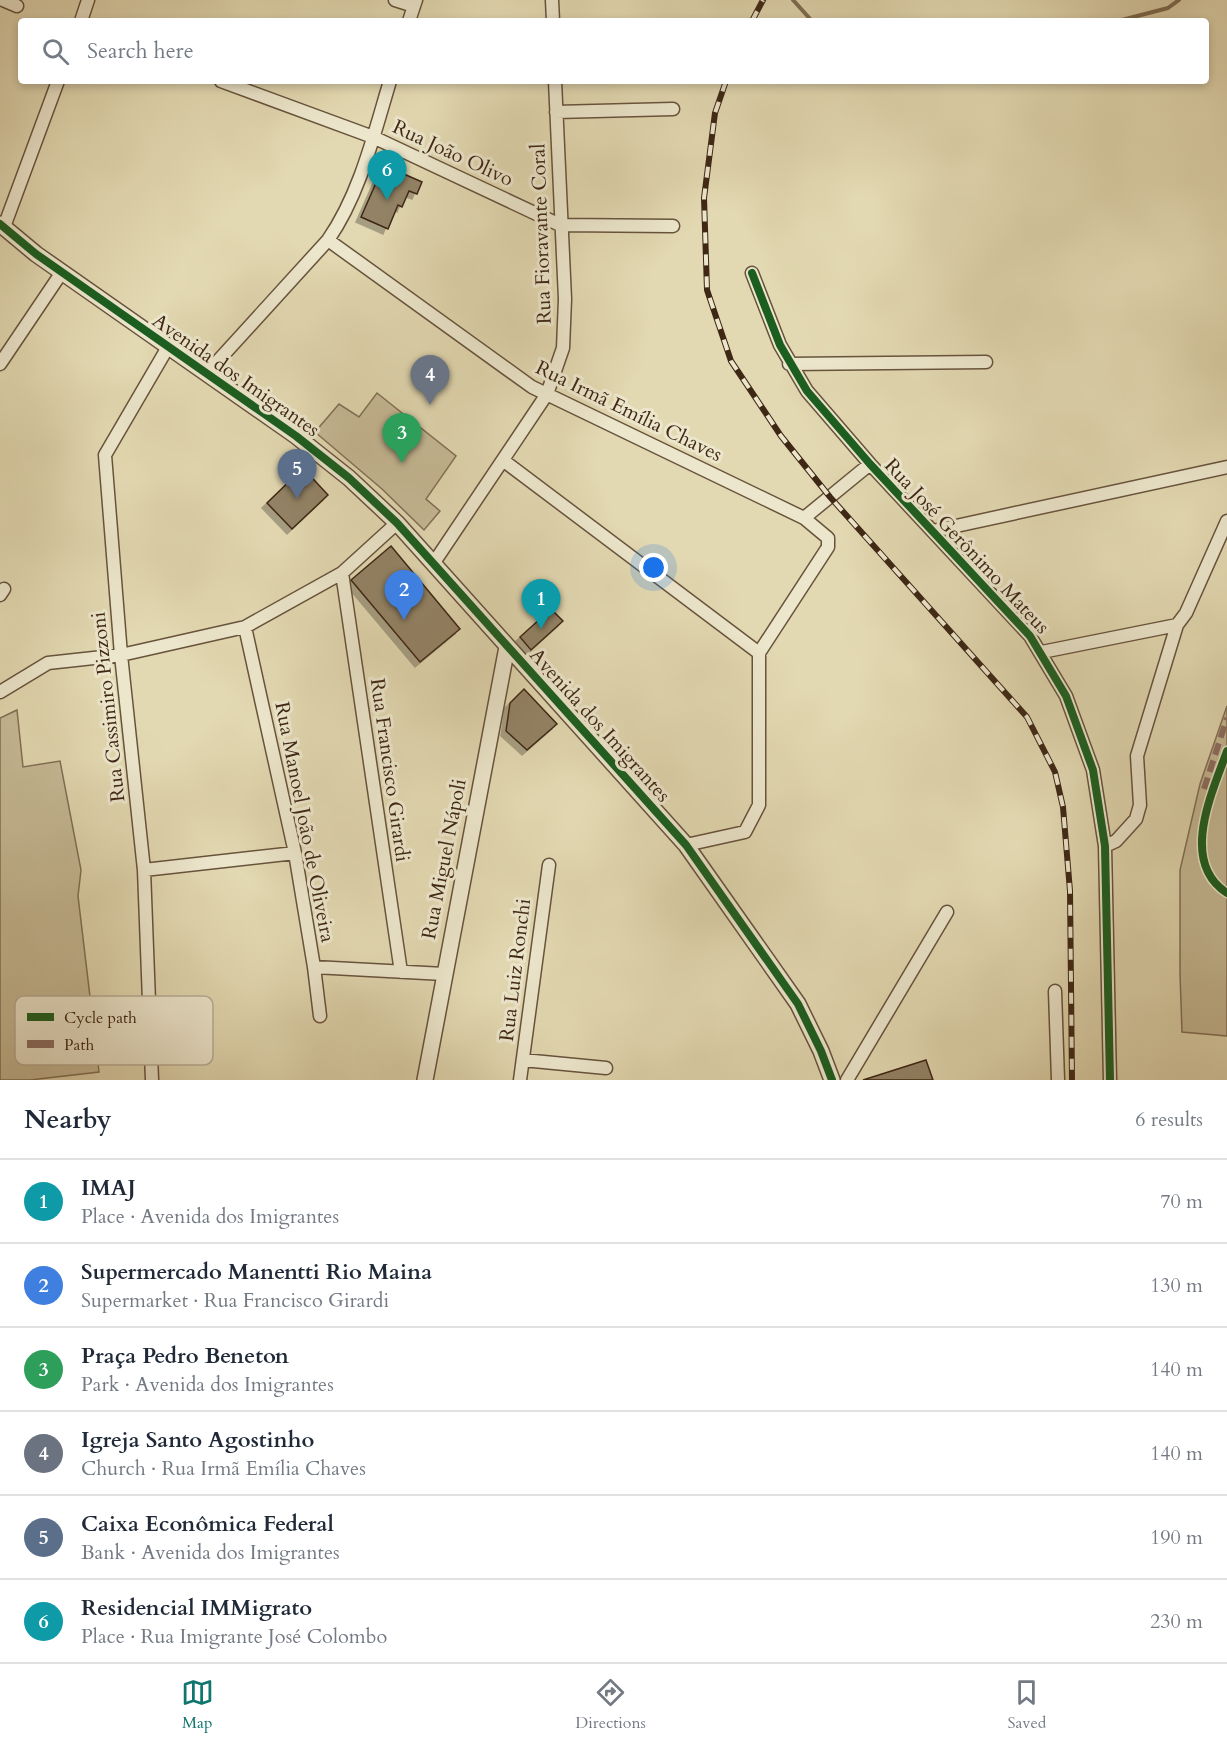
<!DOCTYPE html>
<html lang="en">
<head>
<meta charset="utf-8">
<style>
	:root { --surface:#fff; --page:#f2f2f3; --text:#1f2937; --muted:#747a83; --line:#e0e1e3; --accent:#0f766e }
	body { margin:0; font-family:Cardo,serif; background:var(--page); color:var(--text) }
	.you { position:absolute; left:654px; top:568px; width:21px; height:21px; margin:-15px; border:4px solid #fff; border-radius:50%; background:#1a73e8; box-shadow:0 0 0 9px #1a73e833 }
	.badge { display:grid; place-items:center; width:39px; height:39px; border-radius:50%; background:var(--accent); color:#fff; font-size:20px; font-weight:700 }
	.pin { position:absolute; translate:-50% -50px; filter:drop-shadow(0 2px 3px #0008) }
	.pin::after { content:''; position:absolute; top:32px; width:21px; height:18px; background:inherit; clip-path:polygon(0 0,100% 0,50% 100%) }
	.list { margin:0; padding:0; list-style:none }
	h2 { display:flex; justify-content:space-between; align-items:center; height:78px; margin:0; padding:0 24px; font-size:26px }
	h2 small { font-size:20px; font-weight:400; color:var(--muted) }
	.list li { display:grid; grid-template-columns:39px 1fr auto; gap:18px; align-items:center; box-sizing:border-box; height:84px; padding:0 24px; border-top:2px solid var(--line) }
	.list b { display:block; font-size:22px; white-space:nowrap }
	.list p { margin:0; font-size:20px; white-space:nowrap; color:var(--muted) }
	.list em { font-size:20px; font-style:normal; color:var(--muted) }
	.icon { flex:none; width:33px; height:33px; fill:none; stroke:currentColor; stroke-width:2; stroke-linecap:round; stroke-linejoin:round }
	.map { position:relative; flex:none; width:1227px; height:1080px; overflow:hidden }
	.search { position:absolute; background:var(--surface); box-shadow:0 3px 9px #0003; left:18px; right:18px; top:18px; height:66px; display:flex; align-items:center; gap:15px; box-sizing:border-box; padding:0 21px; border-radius:6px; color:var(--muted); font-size:22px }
	.sheet { height:582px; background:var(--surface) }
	nav { display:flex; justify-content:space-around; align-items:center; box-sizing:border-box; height:84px; border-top:2px solid var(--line); background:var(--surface); font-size:16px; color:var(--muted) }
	nav a { display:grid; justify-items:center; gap:3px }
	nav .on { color:var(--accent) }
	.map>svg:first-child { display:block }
</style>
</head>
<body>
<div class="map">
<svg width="1227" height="1080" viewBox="0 0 1227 1080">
	<defs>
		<filter id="shadow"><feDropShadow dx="-5" dy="5" stdDeviation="0" flood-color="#0004"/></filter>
	</defs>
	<rect width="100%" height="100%" fill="#e2d8b1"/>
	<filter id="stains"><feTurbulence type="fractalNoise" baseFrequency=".00333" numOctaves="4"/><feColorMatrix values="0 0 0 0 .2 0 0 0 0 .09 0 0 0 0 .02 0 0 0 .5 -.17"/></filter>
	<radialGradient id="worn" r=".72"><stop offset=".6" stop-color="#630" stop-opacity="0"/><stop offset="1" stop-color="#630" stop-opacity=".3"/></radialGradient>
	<!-- green -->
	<path fill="#c6ba96" stroke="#827056" stroke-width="1.5" d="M377 393 456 456 426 499 440 511 424 530 382 489 315 432 339 404 359 417Z
		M1227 706V1036L1182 1032 1180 974V870L1200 784Z
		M17 710 23 767 60 761 81 870 78 896 99 1072 30 1080H0V718Z"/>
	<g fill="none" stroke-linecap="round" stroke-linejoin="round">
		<!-- stream -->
		<path stroke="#7f6d53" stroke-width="4" d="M793 0 812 21
			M1118 21 1168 8 1179 0"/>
	</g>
	<!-- building -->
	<path fill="#938366" stroke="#3e2715" stroke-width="1.5" filter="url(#shadow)" d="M381 164 422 182 417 194 409 191 402 207 398 205 388 229 361 217 379 176 376 174Z
		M303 468 328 495 292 529 267 503Z
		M391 546 460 629 420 662 351 580Z
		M551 609 563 621 531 650 520 637Z
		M524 689 557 724 527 750 506 731 510 703Z
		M926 1060 933 1080H863Z"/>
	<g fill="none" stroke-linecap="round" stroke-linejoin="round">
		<!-- minor casing -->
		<g stroke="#67533c" stroke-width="15">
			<path id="minor" d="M3 0 17 6
				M395 0 414 6
				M552 0 553 21
				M81 21 88 0
				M409 21 416 0
				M221 81 373 137 560 225 673 226
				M556 112 673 109
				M4 227 58 81
				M328 240 532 387 804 518
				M752 273 780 345 807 391 870 464 1030 636 1066 696 1093 770 1105 846 1110 1080
				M0 364 62 272
				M789 364 986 362
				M206 374 328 240C360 194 374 134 390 81
				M504 461 759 653
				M933 531 1227 467
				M433 564 547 394 563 348 565 299 555 81
				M342 573 401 972
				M0 595 4 589
				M245 627 295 853 314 967 444 974
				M1042 652 1177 625
				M0 692 48 663 121 655 245 627 342 573 397 523
				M686 845 745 832 759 805V653L828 547V538L804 518 870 464
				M1105 846 1116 841 1136 819 1140 805 1137 756 1177 625 1186 613 1227 521
				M144 870 295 853
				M314 967 320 1016
				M1055 991 1058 1080
				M523 1060 606 1068
				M152 1080 144 870 121 655 105 455 168 347
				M520 1080 549 865
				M847 1080 947 912"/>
		</g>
		<!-- tertiary casing -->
		<g stroke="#67533c" stroke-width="18">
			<path id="tertiary" d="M0 224 36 254 296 436 349 478 397 523 686 845 798 1004 821 1051 832 1080
				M425 1080 507 647"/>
		</g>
		<!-- minor -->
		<use href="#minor" stroke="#ece6cc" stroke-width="12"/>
		<!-- tertiary -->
		<use href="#tertiary" stroke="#ece6cc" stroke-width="15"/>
		<!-- rail casing -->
		<g stroke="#3e2715" stroke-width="6">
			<path id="rail" d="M752 21 763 0
				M726 81 715 113 704 198 707 290 731 361 781 436 830 497 1027 717 1055 772 1063 807 1070 891 1072 1080"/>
		</g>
		<!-- rail -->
		<use href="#rail" stroke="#ece6cc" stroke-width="4" stroke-dasharray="11" stroke-linecap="butt"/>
		<!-- quiet -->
		<path stroke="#8d6e63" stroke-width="6" stroke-dasharray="12 6" stroke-linecap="butt" d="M1204 789 1227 718"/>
		<!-- cycleway casing -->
		<g stroke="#ece6cc" stroke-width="11">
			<path id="cycleway" d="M0 224 36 254 296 436 349 478 397 523 686 845 798 1004 821 1051 832 1080
				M752 273 780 345 807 391 870 464 1030 636 1066 696 1093 770 1105 846 1110 1080
				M1227 751C1212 793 1179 862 1227 893"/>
		</g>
		<!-- cycleway -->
		<use href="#cycleway" stroke="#1b5e20" stroke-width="8"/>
	</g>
	<g text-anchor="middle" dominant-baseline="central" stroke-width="6" stroke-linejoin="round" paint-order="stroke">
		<!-- street labels -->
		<g font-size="20" fill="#3e2715" stroke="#ece6cc">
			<text transform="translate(453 153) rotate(25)">Rua João Olivo</text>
			<text transform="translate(541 234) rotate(-92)">Rua Fioravante Coral</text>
			<text transform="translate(236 375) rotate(35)">Avenida dos Imigrantes</text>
			<text transform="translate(629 411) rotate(26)">Rua Irmã Emília Chaves</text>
			<text transform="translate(967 546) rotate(47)">Rua José Gerônimo Mateus</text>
			<text transform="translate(108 707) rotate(-96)">Rua Cassimiro Pizzoni</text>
			<text transform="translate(600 725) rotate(48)">Avenida dos Imigrantes</text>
			<text transform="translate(390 770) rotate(82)">Rua Francisco Girardi</text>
			<text transform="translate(305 822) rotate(79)">Rua Manoel João de Oliveira</text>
			<text transform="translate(444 859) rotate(-79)">Rua Miguel Nápoli</text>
			<text transform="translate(515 970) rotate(-83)">Rua Luiz Ronchi</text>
		</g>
	</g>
	<!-- legend -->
	<rect x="15" y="996" width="198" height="69" rx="9" fill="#ece6cc" stroke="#b8ad95" stroke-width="1.5"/>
	<rect x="27" y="1013" width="27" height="8" fill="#1b5e20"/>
	<rect x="27" y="1040" width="27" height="8" fill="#8d6e63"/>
	<g font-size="16" fill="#3e2715">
		<text x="64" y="1023">Cycle path</text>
		<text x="64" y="1050">Path</text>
	</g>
	<rect width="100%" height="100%" filter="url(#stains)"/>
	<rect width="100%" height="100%" fill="url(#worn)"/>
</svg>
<div class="you"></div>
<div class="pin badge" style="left:541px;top:629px;background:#0f9aa8">1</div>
<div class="pin badge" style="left:404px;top:620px;background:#3f7fe0">2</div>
<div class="pin badge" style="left:402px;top:463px;background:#2e9e5b">3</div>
<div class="pin badge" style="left:430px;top:405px;background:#6b7280">4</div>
<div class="pin badge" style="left:297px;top:499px;background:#5c6f8a">5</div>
<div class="pin badge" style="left:387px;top:200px;background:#0f9aa8">6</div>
<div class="search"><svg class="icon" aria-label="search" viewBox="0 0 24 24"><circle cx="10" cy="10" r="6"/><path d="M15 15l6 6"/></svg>Search here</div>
</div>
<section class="sheet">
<h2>Nearby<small>6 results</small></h2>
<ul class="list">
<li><span class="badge" style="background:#0f9aa8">1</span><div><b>IMAJ</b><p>Place · Avenida dos Imigrantes</p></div><em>70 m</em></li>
<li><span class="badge" style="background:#3f7fe0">2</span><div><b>Supermercado Manentti Rio Maina</b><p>Supermarket · Rua Francisco Girardi</p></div><em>130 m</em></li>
<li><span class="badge" style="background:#2e9e5b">3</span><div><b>Praça Pedro Beneton</b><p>Park · Avenida dos Imigrantes</p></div><em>140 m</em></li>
<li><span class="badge" style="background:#6b7280">4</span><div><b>Igreja Santo Agostinho</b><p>Church · Rua Irmã Emília Chaves</p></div><em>140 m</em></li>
<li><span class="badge" style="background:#5c6f8a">5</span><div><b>Caixa Econômica Federal</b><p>Bank · Avenida dos Imigrantes</p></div><em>190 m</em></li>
<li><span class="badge" style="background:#0f9aa8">6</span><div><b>Residencial IMMigrato</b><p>Place · Rua Imigrante José Colombo</p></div><em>230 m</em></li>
</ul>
</section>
<nav>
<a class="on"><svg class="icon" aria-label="map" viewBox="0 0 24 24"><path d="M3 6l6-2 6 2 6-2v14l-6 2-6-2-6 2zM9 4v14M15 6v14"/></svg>Map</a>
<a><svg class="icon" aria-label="directions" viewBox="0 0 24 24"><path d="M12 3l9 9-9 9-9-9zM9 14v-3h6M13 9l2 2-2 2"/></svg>Directions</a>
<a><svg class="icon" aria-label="saved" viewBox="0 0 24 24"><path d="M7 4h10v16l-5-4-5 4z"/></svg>Saved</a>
</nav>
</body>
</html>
